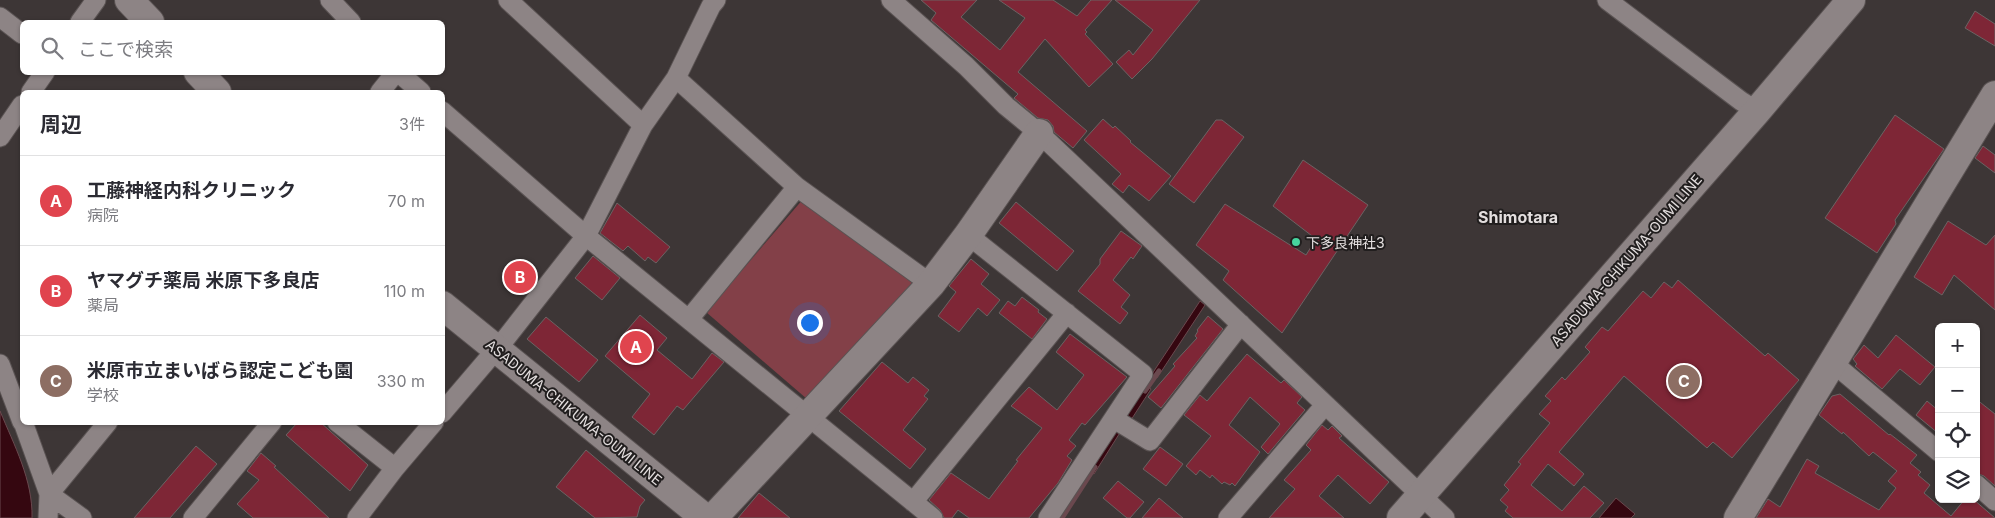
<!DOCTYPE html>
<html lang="ja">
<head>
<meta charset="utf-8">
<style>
	:root { --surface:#fff; --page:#f7f7f7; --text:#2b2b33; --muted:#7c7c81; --line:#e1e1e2; --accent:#db2777 }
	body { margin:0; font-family:Inter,"Noto Sans JP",sans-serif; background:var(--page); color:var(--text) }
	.controls { position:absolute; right:15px; bottom:15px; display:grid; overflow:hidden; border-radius:8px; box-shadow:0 1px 4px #0004 }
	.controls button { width:45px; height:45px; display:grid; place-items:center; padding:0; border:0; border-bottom:1px solid var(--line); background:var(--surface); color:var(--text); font:25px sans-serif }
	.you { position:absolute; left:809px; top:322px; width:18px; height:18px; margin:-12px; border:4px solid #fff; border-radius:50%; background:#1a73e8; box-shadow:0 0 0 8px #1a73e833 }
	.badge { display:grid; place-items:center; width:32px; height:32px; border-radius:50%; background:var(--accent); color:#fff; font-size:16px; font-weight:700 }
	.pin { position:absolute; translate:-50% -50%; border:2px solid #fff; box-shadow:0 1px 5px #0006 }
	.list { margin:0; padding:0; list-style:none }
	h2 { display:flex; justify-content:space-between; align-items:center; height:65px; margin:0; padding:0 20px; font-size:21px }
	h2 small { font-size:16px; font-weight:400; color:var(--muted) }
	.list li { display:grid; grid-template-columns:32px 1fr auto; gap:15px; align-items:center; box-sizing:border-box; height:90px; padding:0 20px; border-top:1px solid var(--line) }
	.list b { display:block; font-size:19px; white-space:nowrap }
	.list p { margin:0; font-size:16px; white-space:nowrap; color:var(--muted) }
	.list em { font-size:16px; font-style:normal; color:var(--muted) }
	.icon { flex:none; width:28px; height:28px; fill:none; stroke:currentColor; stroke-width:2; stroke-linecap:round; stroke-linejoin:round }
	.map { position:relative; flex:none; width:1995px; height:518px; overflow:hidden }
	.search { position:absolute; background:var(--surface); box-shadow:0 1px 4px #0004; left:20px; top:20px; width:425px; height:55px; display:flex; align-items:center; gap:12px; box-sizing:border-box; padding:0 18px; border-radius:8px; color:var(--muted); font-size:19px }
	.panel { position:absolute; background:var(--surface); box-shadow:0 1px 4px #0004; left:20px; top:90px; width:425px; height:335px; border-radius:8px }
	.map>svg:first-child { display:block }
</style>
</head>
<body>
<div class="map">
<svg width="1995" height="518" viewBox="0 0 1995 518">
	<rect width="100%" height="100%" fill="#3d3636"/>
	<!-- green -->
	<path fill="#834048" d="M804 198 915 285 807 399 706 312Z"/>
	<!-- water -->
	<path fill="#350710" stroke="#6a484e" d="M1200 301 1205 305 1157 378 1152 374Z
		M1145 385 1151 389 1129 423 1123 419Z
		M0 411C14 445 33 480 32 518H0Z
		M1116 427 1121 431 1094 474 1088 470Z
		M1616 498 1635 514 1631 518H1599Z"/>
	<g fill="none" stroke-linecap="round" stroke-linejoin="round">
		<!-- stream -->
		<path stroke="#6a484e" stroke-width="5" d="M1145 391 1159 371
			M1062 518 1095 467"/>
	</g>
	<!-- building -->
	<path fill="#7e2636" stroke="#6b6363" d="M921 0H977L961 17 1000 50 1025 18 999 0H1053L1077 16 1091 0H1112L1085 30 1087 32 1085 34 1113 64 1089 87 1045 39 1018 72 1087 131 1073 148 1054 132 1053 126 1048 120 1038 118 1014 98 1018 94 931 20 936 13Z
		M1115 0H1200L1152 59 1132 79 1116 62 1129 50 1133 55 1153 30Z
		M1975 11 1995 24V46L1965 28Z
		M1895 115 1944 149 1895 220 1896 224 1877 253 1825 218Z
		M1103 119 1113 128 1115 126 1131 141 1130 142 1171 176 1149 201 1129 185 1123 193 1112 184 1121 174 1084 140Z
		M1216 120H1222L1244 137 1194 203 1169 184Z
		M1983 146 1995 155V173L1975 158Z
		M1303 160 1368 205 1282 333 1223 280 1229 271 1196 245 1225 204 1306 255 1316 239 1273 206Z
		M1016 202 1074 251 1057 271 999 223Z
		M617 203 670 247 656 263 648 257 645 261 628 246 623 251 600 233Z
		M1948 221 1986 245 1995 235V310L1954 275 1942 295 1914 277Z
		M1121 231 1142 246 1133 259 1131 257 1113 280 1130 295 1121 307 1128 313 1120 324 1078 291 1100 264V259Z
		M593 256 620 278 602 300 575 278Z
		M971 259 989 274 981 284 1000 300 987 316 978 308 959 332 938 316 956 292 949 286Z
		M1678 280 1765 356 1768 353 1799 380 1732 458 1713 442 1707 448 1624 376 1559 452 1584 474 1574 486 1548 464 1531 485 1562 511 1584 486 1604 503 1590 518H1513L1505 511 1508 507 1500 500 1509 490 1504 485 1521 464 1518 462 1550 423 1539 414 1551 401 1545 396 1562 377 1565 380 1590 352 1585 347 1602 327 1608 331 1643 291 1651 298 1664 282 1672 288Z
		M1022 297 1039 310 1038 312 1047 319 1032 339 999 313 1008 301 1015 306Z
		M640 315 667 338 657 350 692 379 712 353 724 362 683 410 677 406 654 435 632 417 650 394 605 356Z
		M1208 316 1223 329 1161 408 1148 397 1175 366 1173 364 1197 338 1195 336 1198 331 1197 330Z
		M546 317 598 360 579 382 527 339Z
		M1070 334 1127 377 1085 425 1082 423 1069 440 1076 446 1067 456 1072 460 1058 483 1029 518H969L958 510 952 518H944L940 510 929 500 951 473 989 499 1018 461 1016 460 1042 428 1011 406 1029 387 1057 410 1084 375 1056 352Z
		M1896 335 1935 367 1920 385 1900 369 1882 389 1855 366 1857 364 1853 359 1864 345 1878 358Z
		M1247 354 1281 383 1284 380 1302 397 1297 403 1305 410 1268 454 1261 447 1280 424 1250 397 1229 425 1260 452 1235 486 1232 483 1230 485 1224 482 1222 484 1212 475 1210 478 1200 470 1196 475 1186 466 1211 436 1184 415 1200 395 1207 401Z
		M882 362 908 383 913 377 929 390 924 396 928 399 903 430 926 449 910 469 839 411Z
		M1840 394 1889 435 1890 434 1917 455 1910 463 1921 472 1918 475 1930 485 1924 493 1951 516 1965 499H1973L1995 518H1756L1768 499 1780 507 1807 459 1819 466 1815 473 1879 510 1896 488 1888 481 1897 471 1873 452 1869 456 1843 432 1842 434 1819 415 1832 396Z
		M1976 399 1995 414V486L1984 476 1976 473Z
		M1927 401 1939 411V434L1916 415Z
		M298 422H320L368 465 350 491 286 435Z
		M1322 425 1328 430 1332 426 1342 436 1339 438 1389 482 1370 504 1338 475 1319 496 1344 518H1269L1295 489 1284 480 1311 450 1306 445Z
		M196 446 217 464 170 518H134Z
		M1160 447 1183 464 1166 486 1143 469Z
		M586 450 645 500 640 506 637 517 595 518 556 487Z
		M261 453 276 466 274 467 329 518H253L237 504 259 480 247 471Z
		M1118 481 1144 502 1130 518H1127L1103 498Z
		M759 493 790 518H738Z
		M1159 498 1183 518H1142Z"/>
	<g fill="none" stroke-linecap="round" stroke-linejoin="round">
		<!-- street casing -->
		<g stroke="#5a5353" stroke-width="21">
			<path id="street" d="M330 0 351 22
				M508 0 643 125
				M891 0 966 66 1006 106 1039 133 1445 518
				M1607 0 1741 101 1757 111
				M0 17 22 34
				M80 22 96 0
				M398 72 421 92
				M676 78 797 187 931 284
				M31 92 45 72
				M380 92 396 72
				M442 111 586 236 933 518
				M0 137 22 105
				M968 235 1143 374 1048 518
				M689 319 797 187
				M1833 363 1939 452
				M0 364 22 422
				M442 413 506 338 586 236 643 125 676 78 711 6 716 0
				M1114 419 1150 441 1241 324
				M23 422 49 494 48 518
				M337 422 395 468
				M1976 484 1995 501
				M913 502 1067 313
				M82 518 49 494 108 422
				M193 518 272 422
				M357 518 395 468 434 422
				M1228 518 1325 405"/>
		</g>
		<!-- secondary casing -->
		<g stroke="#5a5353" stroke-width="30">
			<path id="secondary" d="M129 0 150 22
				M198 72 217 92
				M442 305 705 518
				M713 518 931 284 968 235 1039 133
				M1401 518 1757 111 1851 0
				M1738 518 1995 95"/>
		</g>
		<!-- street -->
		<use href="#street" stroke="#8d8485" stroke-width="19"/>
		<!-- secondary -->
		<use href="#secondary" stroke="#8d8485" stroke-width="28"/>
	</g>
	<!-- markers -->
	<circle fill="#46d49e" stroke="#211e1e" stroke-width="2" cx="1296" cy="242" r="5"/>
	<g text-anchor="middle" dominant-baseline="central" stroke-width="4" stroke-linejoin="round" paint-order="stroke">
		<!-- poi labels -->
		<g font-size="14" fill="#e4dfdf" stroke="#211e1e" text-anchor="start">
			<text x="1306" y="242">下多良神社3</text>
		</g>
		<!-- street labels -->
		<g font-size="14" fill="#e4dfdf" stroke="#211e1e">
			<text transform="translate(1626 260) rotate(-49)">ASADUMA-CHIKUMA-OUMI LINE</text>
			<text transform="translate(574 412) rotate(39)">ASADUMA-CHIKUMA-OUMI LINE</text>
		</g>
		<!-- quarter labels -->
		<g font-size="16" font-weight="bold" fill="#e4dfdf" stroke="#211e1e">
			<text x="1518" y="217">Shimotara</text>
		</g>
	</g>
</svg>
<div class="controls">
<button>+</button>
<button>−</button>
<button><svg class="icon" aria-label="locate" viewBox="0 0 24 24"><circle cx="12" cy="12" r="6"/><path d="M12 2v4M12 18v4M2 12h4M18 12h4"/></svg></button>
<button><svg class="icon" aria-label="layers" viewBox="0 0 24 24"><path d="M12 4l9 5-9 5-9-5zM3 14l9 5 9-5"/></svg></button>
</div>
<div class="you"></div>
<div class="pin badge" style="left:636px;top:347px;background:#e0444e">A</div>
<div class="pin badge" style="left:520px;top:277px;background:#e0444e">B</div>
<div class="pin badge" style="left:1684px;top:381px;background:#8d6e63">C</div>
<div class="search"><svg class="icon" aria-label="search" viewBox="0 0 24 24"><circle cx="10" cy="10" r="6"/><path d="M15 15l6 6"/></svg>ここで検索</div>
<section class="panel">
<h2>周辺<small>3件</small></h2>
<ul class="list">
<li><span class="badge" style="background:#e0444e">A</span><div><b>工藤神経内科クリニック</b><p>病院</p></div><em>70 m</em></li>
<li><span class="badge" style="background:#e0444e">B</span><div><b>ヤマグチ薬局 米原下多良店</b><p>薬局</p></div><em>110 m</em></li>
<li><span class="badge" style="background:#8d6e63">C</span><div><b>米原市立まいばら認定こども園</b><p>学校</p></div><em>330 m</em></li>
</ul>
</section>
</div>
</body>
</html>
